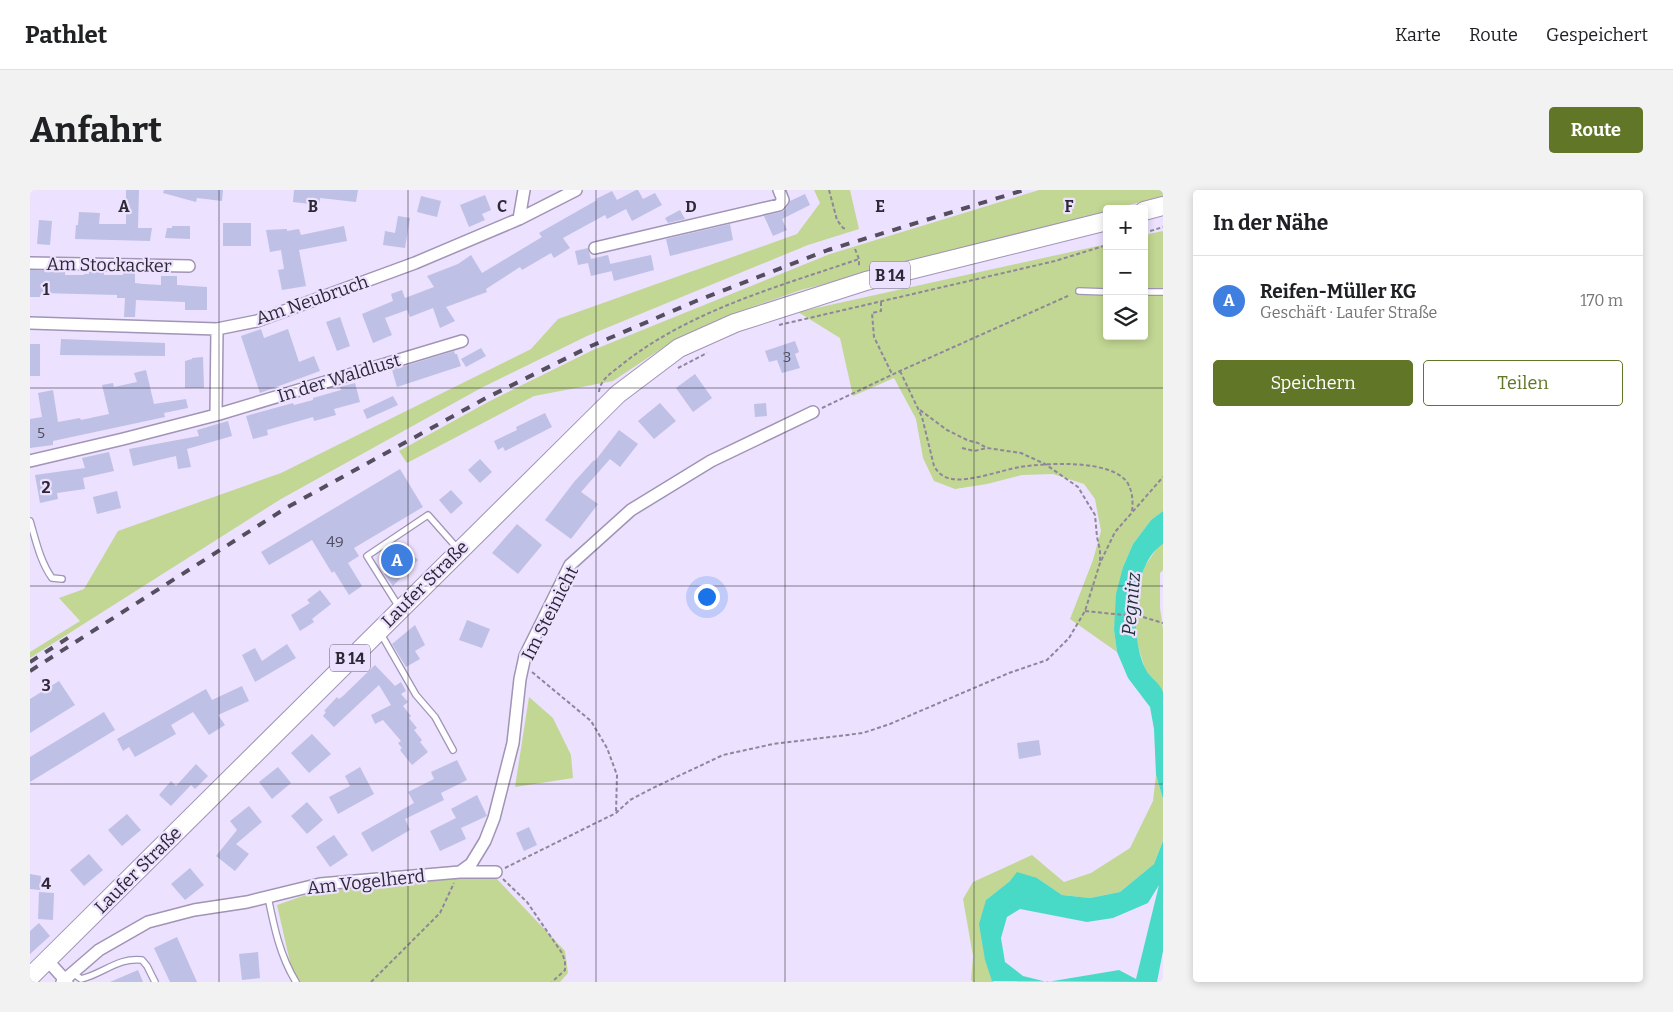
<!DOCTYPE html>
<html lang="de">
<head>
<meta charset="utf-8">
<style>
	:root { --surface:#fff; --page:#f2f2f2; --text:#202124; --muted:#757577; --line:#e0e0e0; --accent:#617626 }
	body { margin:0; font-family:Bitter,serif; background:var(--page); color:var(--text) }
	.controls { position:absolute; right:15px; top:15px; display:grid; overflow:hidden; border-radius:5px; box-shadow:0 2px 8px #0003 }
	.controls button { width:45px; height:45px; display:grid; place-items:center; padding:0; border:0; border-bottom:1px solid var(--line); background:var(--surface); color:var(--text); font:25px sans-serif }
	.you { position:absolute; left:676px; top:406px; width:18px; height:18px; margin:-12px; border:4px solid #fff; border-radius:50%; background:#1a73e8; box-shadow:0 0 0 8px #1a73e833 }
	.badge { display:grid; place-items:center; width:32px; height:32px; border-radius:50%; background:var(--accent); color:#fff; font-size:16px; font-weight:700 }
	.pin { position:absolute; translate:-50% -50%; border:2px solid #fff; box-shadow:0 1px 5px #0006 }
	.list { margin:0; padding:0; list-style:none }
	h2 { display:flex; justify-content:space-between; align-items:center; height:65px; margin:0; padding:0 20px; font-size:21px }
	h2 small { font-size:16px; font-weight:400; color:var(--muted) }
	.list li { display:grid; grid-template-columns:32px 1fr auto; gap:15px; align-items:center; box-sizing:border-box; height:90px; padding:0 20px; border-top:1px solid var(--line) }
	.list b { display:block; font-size:19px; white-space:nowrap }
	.list p { margin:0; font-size:16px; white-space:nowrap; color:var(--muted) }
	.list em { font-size:16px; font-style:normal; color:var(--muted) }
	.actions { display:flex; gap:10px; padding:15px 20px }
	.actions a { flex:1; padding:11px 0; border:1px solid var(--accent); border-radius:5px; text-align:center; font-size:18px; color:var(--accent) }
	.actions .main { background:var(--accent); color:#fff }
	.icon { flex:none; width:28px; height:28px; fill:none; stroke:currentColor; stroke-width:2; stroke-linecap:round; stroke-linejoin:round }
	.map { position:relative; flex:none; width:1133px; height:792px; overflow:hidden; border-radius:5px }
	header { display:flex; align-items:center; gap:30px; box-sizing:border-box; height:70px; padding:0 25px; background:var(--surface); border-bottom:1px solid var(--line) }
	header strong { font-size:24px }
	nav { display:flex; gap:28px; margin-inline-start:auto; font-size:18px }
	.intro { display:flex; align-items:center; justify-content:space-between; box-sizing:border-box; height:120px; padding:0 30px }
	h1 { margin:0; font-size:35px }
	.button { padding:12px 22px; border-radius:5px; background:var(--accent); color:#fff; font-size:18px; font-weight:700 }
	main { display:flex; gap:30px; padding:0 30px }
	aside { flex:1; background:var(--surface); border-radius:5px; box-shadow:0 2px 8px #0003 }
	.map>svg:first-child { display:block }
</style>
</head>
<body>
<header>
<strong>Pathlet</strong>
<nav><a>Karte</a><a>Route</a><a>Gespeichert</a></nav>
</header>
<div class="intro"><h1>Anfahrt</h1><a class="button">Route</a></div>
<main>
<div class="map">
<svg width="1133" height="792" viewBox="0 0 1133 792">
	<rect width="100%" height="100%" fill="#ece1fe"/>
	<!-- green -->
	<path fill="#c2d793" d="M784 0H820L829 39 778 55 557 146 451 198 251 309 0 468V462L50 431 29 408 54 399 88 341 251 283 501 159 528 129 767 44 790 13Z
		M1009 0H1133V6L1084 19H1077V21L771 100 705 123 634 157 583 191 504 206 377 273 369 261 458 212 563 160 800 64Z
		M1133 41V321L1121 330 1103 354 1093 377 1084 440 1087 462 1040 429 1063 370 1071 341 1065 309 1054 294 1023 284 992 285 957 294 925 299 904 291 893 268 886 229 864 188 823 206 810 148 768 122 1077 54V146H1114V45Z
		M1133 354V380L1130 383V418L1133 439V502L1115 479 1108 456 1104 435 1109 402 1114 377 1128 357Z
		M499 507 523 528 541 565 543 588 485 597Z
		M1126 585 1133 609V651L1124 674 1090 702 1060 708 1032 705 1007 688 980 691 956 710 955 770 964 792H943L941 790 943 766 933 709 943 692 1002 665 1034 692 1061 683 1100 658 1123 611Z
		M432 685 466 688 535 761 538 783 530 792H269L262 781 247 715 290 700Z"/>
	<!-- water -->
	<path fill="#49dac7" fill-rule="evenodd" d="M1133 321V354C1101 374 1100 447 1115 478 1119 487 1130 493 1133 502 1133 510 1133 521 1133 529 1133 556 1133 582 1133 609L1126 585 1124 539 1120 517 1098 488 1087 462 1084 440 1086 404 1093 377 1103 354 1121 330Z
		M1133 651V761L1127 792 962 791 955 770 949 734 956 710 980 691 987 682 1007 688 1032 705 1060 708 1090 702 1124 674ZM1129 695 1106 789 1089 780 1017 792 993 786 975 772 971 748 977 727 990 719 1057 732 1083 728 1118 713Z"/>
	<!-- building -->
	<path fill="#bec0e5" d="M96 0H109L108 38H122L120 51 45 49 46 35H48L49 22 70 23 69 34H96Z
		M134 0H193L192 11 167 8 166 12 133 3Z
		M264 0H328L326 12 290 8 289 15 263 12Z
		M606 0H608L613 9 625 3 632 15 602 31 596 19 577 29 575 25 533 48 540 58 524 68 521 63 492 80 490 77 456 99 457 102 416 117 425 131 410 138 403 118 380 127 377 120 355 128 362 145 343 153 332 124 363 111 361 104 372 100 375 108 404 97 397 86 428 74 441 65 452 83 512 47 509 43 567 10 566 9 582 1 587 10Z
		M775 4 780 15 752 29 757 40 743 46 734 26 751 22 755 20 760 11Z
		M455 5 461 20 452 24 455 30 439 37 430 15Z
		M391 6 411 11 407 27 387 22Z
		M650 20 655 29 638 33 635 28Z
		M368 26 380 28 375 58 353 55 355 41 365 43Z
		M9 30 22 31 20 55 7 54Z
		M193 33H221V56H193Z
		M700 34 703 50 640 66 636 49Z
		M142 36H160V49L135 48 137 38H142Z
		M314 36 317 51 269 60 276 96 252 100 248 80 254 79 251 60 240 62 236 40 257 39V41L269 39 271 45Z
		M558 58 561 69 578 65 582 81 561 86 558 73 548 75 545 61Z
		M621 65 624 80 584 91 580 74Z
		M0 80 35 81V85H54V84H59V82H74V85H93V82H105V93L113 94 131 95V86H147V95L177 97V120H155V112L106 110 105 127H94L95 108H87V105L11 103 10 107H0Z
		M310 127 320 156 307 161 296 132Z
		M231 139 234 148 258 139 269 172 284 166 290 181 230 203 211 146Z
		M31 149 135 153V166L30 165Z
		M765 151 769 162 765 164 770 178 752 183 747 170 739 172 735 161Z
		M0 154H10V186H0Z
		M451 158 456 166 436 177 431 169Z
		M424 161 425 164H427L431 176 367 197 362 180Z
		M173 167 174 198H155V171L162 169V168Z
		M116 180 124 214 156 209 158 218 134 223 135 227 23 251V255L0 258V229L12 227 8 203 23 200 28 232 50 228 51 230 79 224 72 195 83 193 84 197 107 192 104 183Z
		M665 184 682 208 663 222 646 198Z
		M325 193 330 212 304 219 306 225 284 231 283 227 237 240 238 245 223 249 216 226 263 213 264 215 283 210V208L311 200 310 197Z
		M363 206 368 215 337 229 333 220Z
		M630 213 646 231 624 249 608 231Z
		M736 213 737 226 725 227 724 214Z
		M515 223 522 237 475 261 473 257 468 260 464 251 487 240 486 237Z
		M198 231 202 246 157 259 161 277 148 279 146 266 103 276 99 259 169 246 167 240Z
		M589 240 608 254 590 277 580 269 551 302 568 314 541 349 515 330 544 292 564 270 565 271Z
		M79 262 84 281 53 288 55 299 27 303 28 309 10 313 5 285 55 278 52 268Z
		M450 269 462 282 450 293 438 280Z
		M370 279 393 317 324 358 329 366 318 373 332 396 319 405 304 381 302 383 282 350 239 375 231 362Z
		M421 300 433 313 421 324 409 310Z
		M87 301 91 318 67 324 63 307Z
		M487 334 512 355 488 384 462 363Z
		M377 360 388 370 363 396 354 384Z
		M290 400 301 414 282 429 284 432 270 441 261 425 280 413 277 410Z
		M437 430 460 439 452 458 429 450Z
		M385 435 395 455 385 461 390 469 376 477 362 454Z
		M257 454 266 468 225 492 212 465 225 458 232 471Z
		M345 475 365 496 371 492 376 501 371 504 378 512 373 516 381 526 379 528 387 538 384 540 392 550 390 552 398 562 382 575 370 560 372 558 368 553 371 551 353 530 345 534 341 525 361 515 349 495 304 537 293 526 296 522 294 521 307 507 309 509 313 506Z
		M29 491 45 515 0 543V509Z
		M212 496 219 511 188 525 195 535 179 545 163 522 141 535 146 544 105 567 99 557 93 561 87 549 176 499 182 510Z
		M74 522 85 540 0 592V567Z
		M282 544 301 564 279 583 261 563Z
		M1009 550 1011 565 989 569 987 553Z
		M427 570 437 590 411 603 414 610 375 629 380 640 342 662 331 643 384 613 378 602 404 589 401 582Z
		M166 574 178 586 165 599 161 595 141 616 129 605 141 591 146 596Z
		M248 577 261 593 242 609 229 592Z
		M330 577 344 604 308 624 299 607 320 596 315 586Z
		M447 605 457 626 431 638 436 649 410 661 400 641 426 628 421 619Z
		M277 612 293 630 277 644 261 626Z
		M219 616 232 632 206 654 219 664 205 681 186 666 207 640 200 631Z
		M97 624 111 640 92 656 78 640Z
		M499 637 507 655 494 661 486 643Z
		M304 645 318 665 300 677 286 657Z
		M59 664 73 680 54 696 40 680Z
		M160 678 174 695 155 710 141 694Z
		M0 684 11 686 10 700 0 699Z
		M9 702 24 703 23 730 8 729Z
		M9 733 20 746 0 764V741Z
		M147 747 167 792H140L124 758Z
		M228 762 230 788 212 790 209 764Z
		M108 780 113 792H80Z"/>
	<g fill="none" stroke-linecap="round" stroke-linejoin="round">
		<!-- lane casing -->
		<g stroke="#a194b6" stroke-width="8">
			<path id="lane" d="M1049 101 1077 102
				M1114 102H1133
				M0 331C6 351 10 371 22 388L32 389
				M369 417 337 366 398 325 428 359
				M351 444 386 505 405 527 423 560
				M238 707C244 737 250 766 266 792
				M43 783 51 789C73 784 88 767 112 770L117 776 125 792"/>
		</g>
		<!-- street casing -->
		<g stroke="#a194b6" stroke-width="14">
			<path id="street" d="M489 29 494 0
				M565 58 749 15 753 10 749 0
				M0 73 159 76
				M0 133 187 139 227 131 385 73 489 29 546 0
				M186 225 432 151
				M0 271 93 249 186 225 187 139
				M430 682 441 674 455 651 464 628 483 553 490 489 495 466 540 375 601 320 681 271 783 222
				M17 770 37 792
				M32 792 69 760 118 732 164 720 217 712 290 694 430 682H466"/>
		</g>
		<!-- primary casing -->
		<g stroke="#a194b6" stroke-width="20">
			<path id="primary" d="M1114 21 1133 16
				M0 787 588 204 649 158 705 133 836 91 1077 31"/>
		</g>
		<!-- path -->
		<path stroke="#8e869b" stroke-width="2" stroke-dasharray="4 2.5" stroke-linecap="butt" d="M799 0 807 30 813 38 817 39
			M1114 43 1133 37
			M825 59 829 69V76
			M851 112V121L842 123 844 147 862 184
			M749 135 1025 71 1077 55
			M648 178 677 163
			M870 181 892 227 904 276C908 283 914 288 922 289 940 292 972 280 990 277 1015 273 1080 269 1097 292 1103 302 1103 311 1102 322
			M569 202C570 190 581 183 590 176 658 121 747 97 829 69
			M792 218 870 181 1040 105
			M890 220 917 240 937 250 948 253 957 258 991 263 1015 274 1048 297 1065 325 1067 347 1070 360V371
			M932 258 944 261 957 258
			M1055 421 1113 427 1133 433
			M502 482 561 531 577 558 587 585 586 623
			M475 678 586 623 600 610 623 598 693 565 743 554 833 543 860 534 979 483 1017 470 1039 448 1055 421 1070 373 1085 342 1133 287
			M473 689 497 712 532 763 535 771V780L522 792
			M341 792 410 723 424 693"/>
		<!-- lane -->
		<use href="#lane" stroke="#fff" stroke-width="5.5"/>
		<!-- street -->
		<use href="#street" stroke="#fff" stroke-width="11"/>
		<!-- primary -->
		<use href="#primary" stroke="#fff" stroke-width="18"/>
		<!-- rail -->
		<path stroke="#554e5f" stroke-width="4" stroke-dasharray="9 9" stroke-linecap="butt" d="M0 472 41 446
			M0 481 256 318 456 208 561 156 666 111 798 60 994 0"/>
	</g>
	<!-- grid -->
	<path fill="none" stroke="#2d2835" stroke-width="1" stroke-opacity="0.55" d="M189 0V792M378 0V792M566 0V792M755 0V792M944 0V792M0 198H1133M0 396H1133M0 594H1133"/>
	<g text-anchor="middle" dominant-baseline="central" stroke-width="4.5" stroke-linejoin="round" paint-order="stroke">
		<!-- number labels -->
		<g font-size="15" fill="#514e61">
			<text x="757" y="167">3</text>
			<text x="11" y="243">5</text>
			<text x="305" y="352">49</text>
		</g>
		<!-- shield labels -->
		<g fill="#ece1fe" stroke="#666071" stroke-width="1">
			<rect x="840" y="71.5" width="40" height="27" rx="4"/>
			<rect x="300" y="454.5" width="40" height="27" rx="4"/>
		</g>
		<g font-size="16" font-weight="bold" fill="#2d2835">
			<text x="860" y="85">B 14</text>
			<text x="320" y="468">B 14</text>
		</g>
		<!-- street labels -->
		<g font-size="18" fill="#2d2835" stroke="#ece1fe">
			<text transform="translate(79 75) rotate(1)">Am Stockacker</text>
			<text transform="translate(282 110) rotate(-19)">Am Neubruch</text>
			<text transform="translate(309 188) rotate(-17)">In der Waldlust</text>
			<text transform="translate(395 394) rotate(-45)">Laufer Straße</text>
			<text transform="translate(520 423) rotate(-63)">Im Steinicht</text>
			<text transform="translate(108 680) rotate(-45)">Laufer Straße</text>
			<text transform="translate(336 692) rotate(-6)">Am Vogelherd</text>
		</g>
		<!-- water labels -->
		<g font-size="19" font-style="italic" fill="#1a322e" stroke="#ece1fe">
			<text transform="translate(1101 414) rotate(-85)">Pegnitz</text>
		</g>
	</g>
	<g font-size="16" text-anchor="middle" font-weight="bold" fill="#2d2835" stroke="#ece1fe" stroke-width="4.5" stroke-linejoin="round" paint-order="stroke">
		<text x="94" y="22">A</text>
		<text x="283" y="22">B</text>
		<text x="472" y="22">C</text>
		<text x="661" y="22">D</text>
		<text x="850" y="22">E</text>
		<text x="1039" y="22">F</text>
		<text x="16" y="105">1</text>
		<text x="16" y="303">2</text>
		<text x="16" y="501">3</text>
		<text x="16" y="699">4</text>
	</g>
</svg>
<div class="controls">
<button>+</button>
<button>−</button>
<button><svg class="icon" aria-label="layers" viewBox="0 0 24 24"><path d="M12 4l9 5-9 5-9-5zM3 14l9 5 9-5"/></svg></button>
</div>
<div class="you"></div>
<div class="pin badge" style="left:367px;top:370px;background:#3f7fe0">A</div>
</div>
<aside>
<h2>In der Nähe<small></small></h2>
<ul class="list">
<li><span class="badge" style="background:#3f7fe0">A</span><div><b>Reifen-Müller KG</b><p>Geschäft · Laufer Straße</p></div><em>170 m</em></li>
</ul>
<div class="actions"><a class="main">Speichern</a><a>Teilen</a></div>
</aside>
</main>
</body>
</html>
